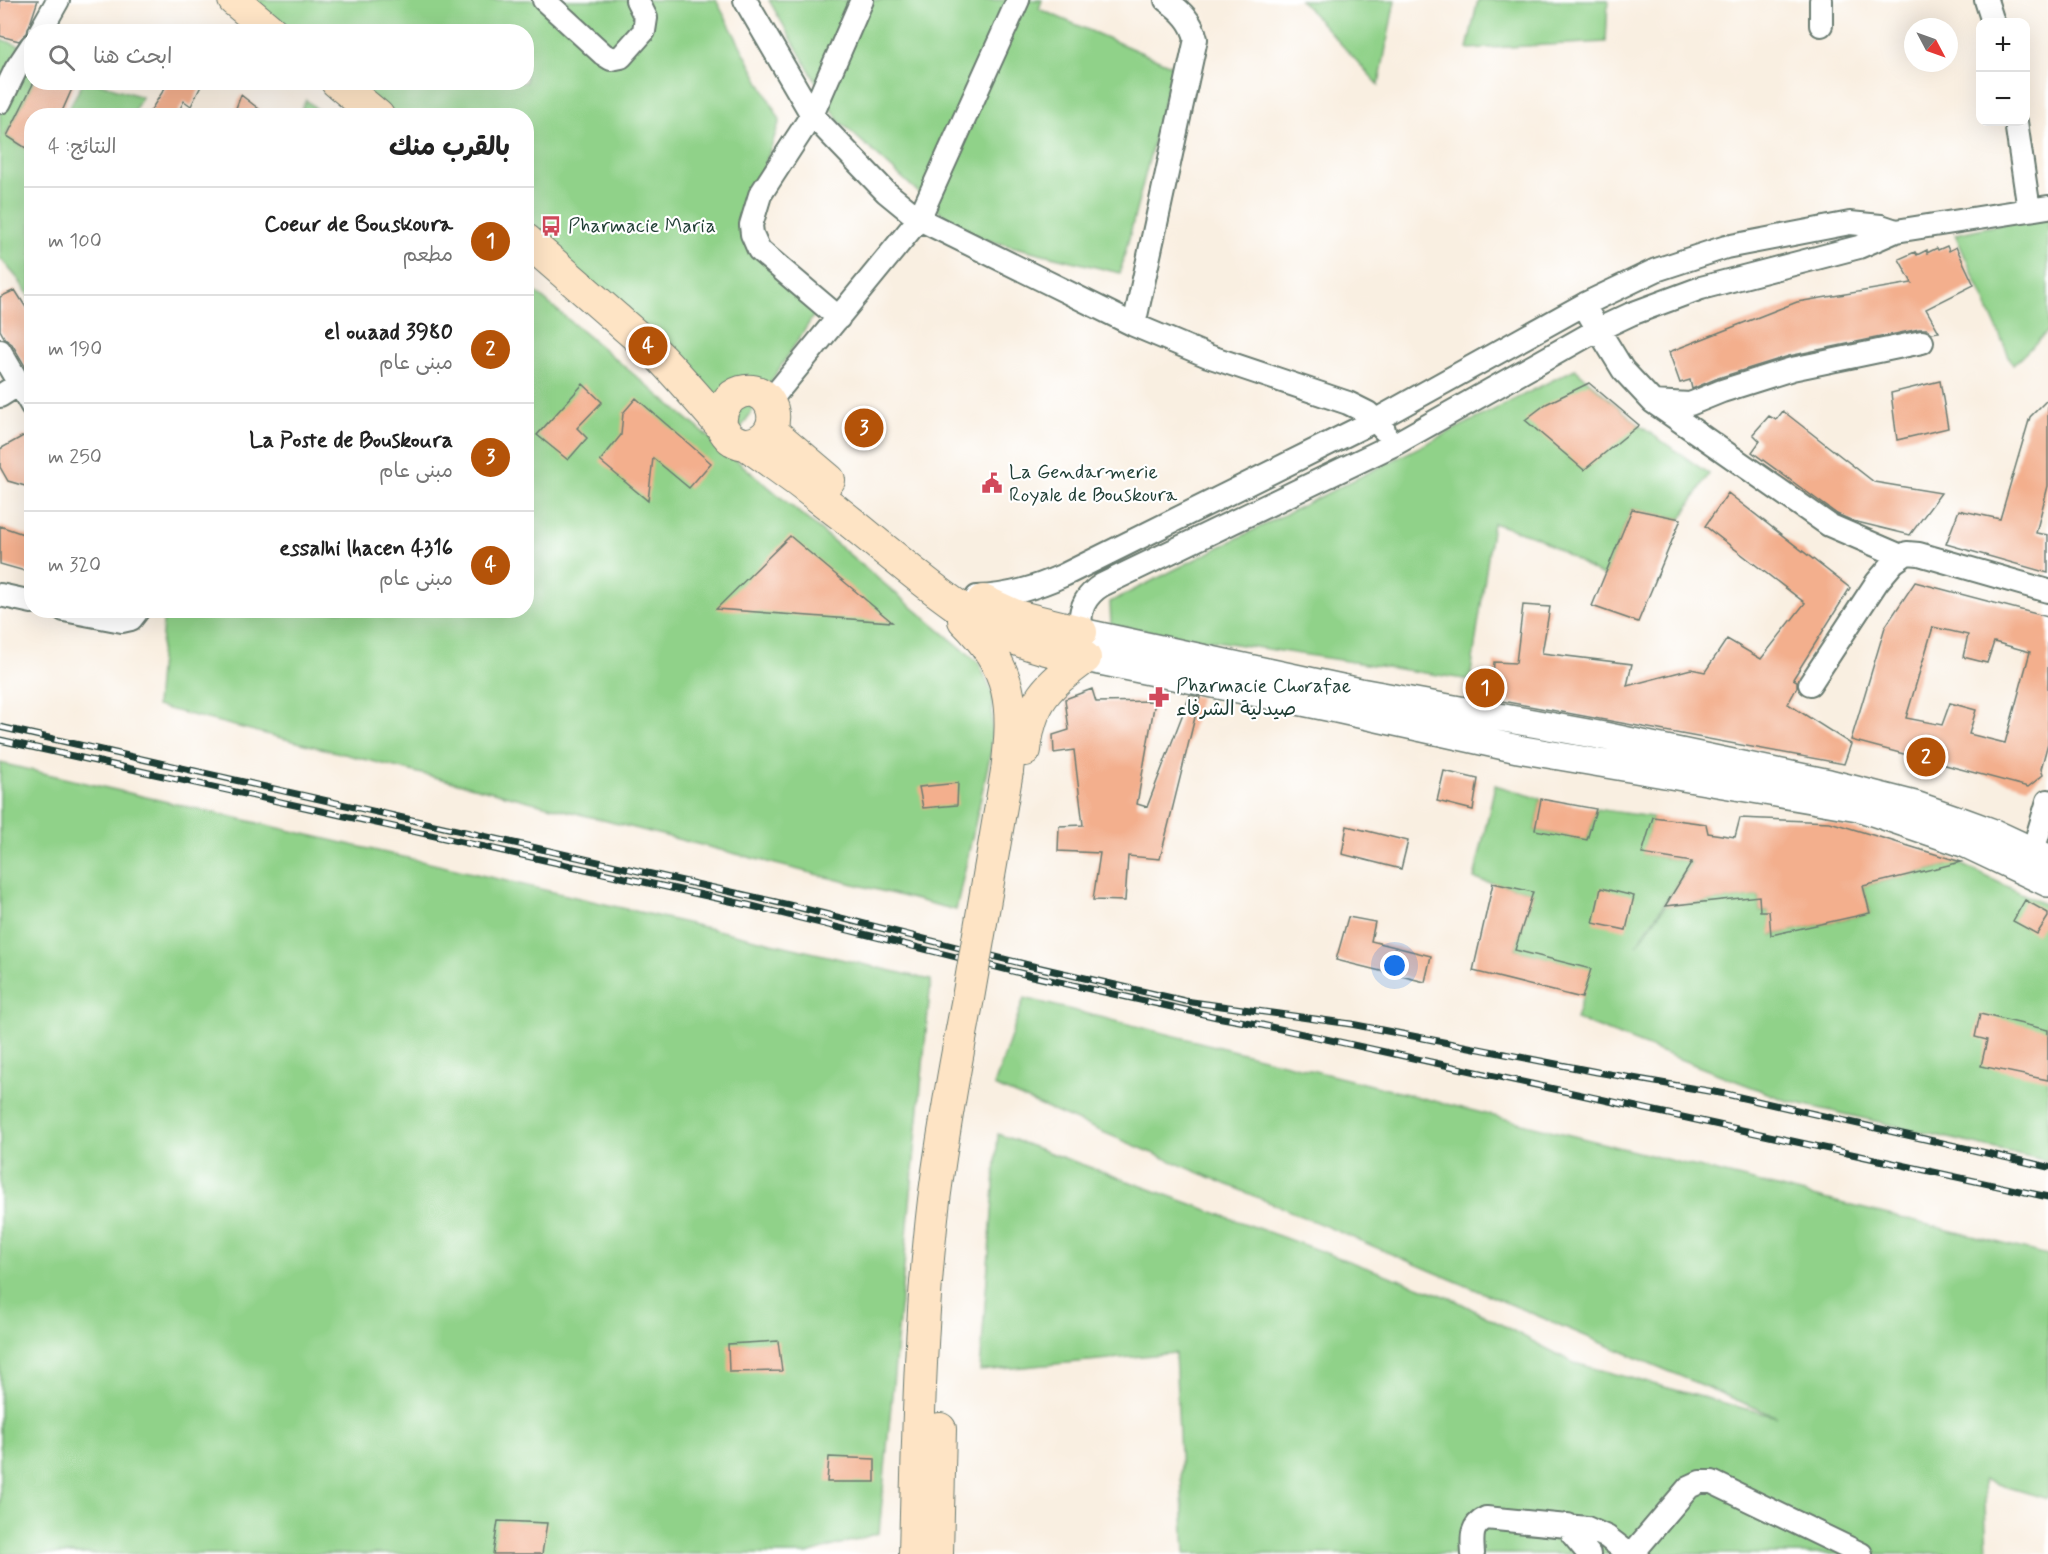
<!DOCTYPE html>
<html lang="ar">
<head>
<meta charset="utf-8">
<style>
	:root { --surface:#fff; --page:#f2f2f2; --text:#222; --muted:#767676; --line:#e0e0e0; --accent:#b45309 }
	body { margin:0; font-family:Mynerve,"Playpen Sans Arabic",sans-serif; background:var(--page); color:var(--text); direction:rtl }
	.controls { position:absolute; right:18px; top:18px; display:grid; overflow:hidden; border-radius:12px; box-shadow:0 6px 24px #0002 }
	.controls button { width:54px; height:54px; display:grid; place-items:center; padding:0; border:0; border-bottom:2px solid var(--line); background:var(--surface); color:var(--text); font:30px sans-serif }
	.compass { position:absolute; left:1904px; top:18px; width:54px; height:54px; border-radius:50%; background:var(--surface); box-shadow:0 6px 24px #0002; rotate:131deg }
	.you { position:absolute; left:1395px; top:966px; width:21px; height:21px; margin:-15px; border:4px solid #fff; border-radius:50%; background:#1a73e8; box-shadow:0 0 0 9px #1a73e833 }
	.badge { display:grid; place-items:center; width:39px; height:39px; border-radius:50%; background:var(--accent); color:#fff; font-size:20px; font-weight:700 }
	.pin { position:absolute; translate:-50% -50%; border:3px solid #fff; box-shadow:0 2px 6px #0006 }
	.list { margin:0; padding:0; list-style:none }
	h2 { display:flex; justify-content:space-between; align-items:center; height:78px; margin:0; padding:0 24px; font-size:26px }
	h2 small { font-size:20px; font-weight:400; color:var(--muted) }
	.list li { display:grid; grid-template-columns:39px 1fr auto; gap:18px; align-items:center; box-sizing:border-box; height:108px; padding:0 24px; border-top:2px solid var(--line) }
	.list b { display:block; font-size:22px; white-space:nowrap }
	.list p { margin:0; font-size:20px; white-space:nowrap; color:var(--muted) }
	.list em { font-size:20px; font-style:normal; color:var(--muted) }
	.icon { flex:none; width:33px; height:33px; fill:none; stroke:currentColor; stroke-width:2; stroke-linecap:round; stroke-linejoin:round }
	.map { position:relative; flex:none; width:2048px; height:1554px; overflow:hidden; direction:ltr }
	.search { position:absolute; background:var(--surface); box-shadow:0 6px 24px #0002; left:24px; top:24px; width:510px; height:66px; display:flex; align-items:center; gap:15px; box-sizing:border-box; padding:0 21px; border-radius:24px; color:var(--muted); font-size:22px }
	.panel { position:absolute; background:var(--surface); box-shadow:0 6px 24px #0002; left:24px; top:108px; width:510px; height:510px; border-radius:24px; direction:rtl }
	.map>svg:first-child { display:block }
</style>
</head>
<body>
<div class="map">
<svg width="2048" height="1554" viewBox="0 0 2048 1554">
	<rect width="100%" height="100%" fill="#fff"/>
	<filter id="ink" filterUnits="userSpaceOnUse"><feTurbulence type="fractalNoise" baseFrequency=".0167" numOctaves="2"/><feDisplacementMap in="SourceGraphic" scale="12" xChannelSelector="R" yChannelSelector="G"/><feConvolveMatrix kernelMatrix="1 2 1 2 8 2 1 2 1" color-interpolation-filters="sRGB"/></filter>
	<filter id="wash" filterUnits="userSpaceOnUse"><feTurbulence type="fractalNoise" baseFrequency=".008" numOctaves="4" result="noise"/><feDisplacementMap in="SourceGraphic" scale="24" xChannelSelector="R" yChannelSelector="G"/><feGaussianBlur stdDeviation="1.35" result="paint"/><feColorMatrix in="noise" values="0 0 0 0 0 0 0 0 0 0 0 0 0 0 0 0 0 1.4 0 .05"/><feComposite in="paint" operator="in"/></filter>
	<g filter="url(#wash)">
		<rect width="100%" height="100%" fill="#f9efe1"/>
		<!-- green -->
		<path fill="#90d289" stroke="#58885e" stroke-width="1.5" d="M224 0H716L780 120 743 233 822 303 741 428 527 251 526 116 363 115 324 83 526 82V32L262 31Z
			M769 0H1042L1039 9 1173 66 1120 273 966 235 838 120Z
			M1300 0H1395L1379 85Z
			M1478 0H1608L1606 42 1467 49Z
			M0 39 31 49 32 82 34 83 6 135 31 152V300L19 280 0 258Z
			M83 83H98L142 97 132 115H65Z
			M306 100 324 115H298Z
			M2048 214V331L2013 365 1955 234Z
			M527 285 979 663 993 695 991 752 956 910 156 706 164 611 526 610Z
			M1575 369 1639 425 1709 474 1681 519 1632 509 1604 577 1537 537 1493 523 1470 680 1111 625 1110 602Z
			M0 763 931 980 879 1533 807 1554H0Z
			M1495 785 1541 799 1535 830 1587 840 1596 809 1653 817 1643 854 1692 862 1636 946 1665 906 1759 896 1760 911H1769L1772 935 1870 913 1863 886 1946 866 1948 858 2048 906V1161L1788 1101 1576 1019 1590 970 1515 950 1533 892 1474 879Z
			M1024 998 2048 1255V1499L1984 1480 1987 1554H1185L1175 1353 980 1371 998 1134 1453 1299 1574 1363 1777 1417 994 1086Z"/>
		<g id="blocks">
			<!-- building -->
			<path fill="#f3af8d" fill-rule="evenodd" d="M0 0H38L27 33 19 41 0 36Z
				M34 82H75L60 116H32V152L7 136Z
				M158 82H203L191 106 184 101 176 116H147L165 88Z
				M241 95 268 116H233Z
				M1947 246 1949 251 1956 247 1974 285 1926 309 1939 332 1932 333 1927 329H1919L1789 356 1718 378 1692 389 1690 380 1680 383 1669 352 1797 302 1912 283 1899 259 1915 252 1917 255 1927 250V253L1937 248 1938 250Z
				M15 290 32 317V378L12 344 5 339 0 330V297Z
				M1940 381 1948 428 1897 440 1891 393Z
				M1589 383 1639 425 1584 470 1525 420 1546 404Z
				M583 384 602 402 577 428 587 438 568 460 537 435Z
				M636 398 711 463 689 488 653 458 648 501 600 461 621 435 623 413Z
				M2048 399V486L2036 533 2048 535V573L1946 544 1959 510 2000 519 2030 417Z
				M1783 411 1874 482 1941 493 1910 535 1853 521 1837 514 1752 452 1760 441 1753 434 1769 416 1776 420Z
				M25 435 32 447V488L8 481 0 467V449Z
				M1728 493 1850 588 1793 679 1797 681V687L1788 704 1851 744 1844 764 1491 699 1494 662 1516 663 1523 605 1550 607 1542 653 1632 664 1627 686 1691 669 1705 672 1727 639 1761 659 1805 603 1705 526Z
				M1632 509 1681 519 1638 622 1592 606Z
				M0 526 32 537V573L0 564Z
				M790 536 892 622 716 609Z
				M1915 582 2048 617V743L2041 769 2043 775 2028 787 1851 740 1885 627ZM1933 627 1968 635 1963 657 1987 663 1994 642 2030 652 2005 743 1969 734 1976 710 1950 703 1942 725 1906 718Z
				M1092 689 1096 702 1155 701 1137 804 1147 807 1190 695 1200 697 1160 859 1128 856 1125 901 1093 900 1100 853 1058 851 1059 826 1083 825 1074 750 1054 753 1053 735 1069 730 1065 699Z
				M1444 771 1478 779 1473 810 1437 801Z
				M958 783 957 805 923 808 919 787Z
				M1541 799 1596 809 1587 840 1535 830Z
				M1653 817 1706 824 1708 833 1735 837 1740 818 1830 822 1961 862 1863 886 1870 913 1771 935 1769 911H1760L1759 896 1665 906 1692 862 1642 854Z
				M1347 826 1408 841 1401 869 1342 854Z
				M1493 883 1533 892 1515 950 1591 969 1582 998 1473 971Z
				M1601 888 1634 896 1626 930 1593 923Z
				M2025 900 2048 913V917L2037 934 2013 921Z
				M1348 917 1375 922 1371 941 1431 956 1425 982 1336 960Z
				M1980 1014 2048 1030V1080L1981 1066 1987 1040 1975 1037Z
				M778 1341 782 1371 729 1372 728 1344Z
				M829 1457 875 1459V1482H827Z
				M498 1521 547 1523 542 1554H493Z"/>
		</g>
	</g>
	<g filter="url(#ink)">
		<use href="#blocks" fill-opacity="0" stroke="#6b7b71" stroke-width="1.5"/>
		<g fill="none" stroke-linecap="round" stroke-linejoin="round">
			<!-- minor casing -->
			<g stroke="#6b7b71" stroke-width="26">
				<path id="minor" d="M544 0 603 54 611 59 621 57 644 31 646 18 637 0
					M745 0 812 115 886 192 919 219 1134 325 1208 356 1348 403 1368 413 1384 430
					M1986 0 1993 22
					M1821 25V0
					M40 32 58 0
					M0 102 16 69 32 45
					M2016 122 2029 210
					M1590 316 1623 370 1653 402 1829 525 1901 556
					M839 318 759 250 752 234 751 225 760 195 812 115 862 0
					M1134 325 1196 39C1192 21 1181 11 1166 0
					M0 351 32 406
					M0 396 19 384
					M769 402 919 219 1018 0
					M1653 402 1690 404 1722 391 1792 369 1922 342
					M0 595 32 602
					M977 597C1009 596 1035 588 1064 575L1376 420 1585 304 1656 270 1726 247 1850 223 1881 226 1896 231
					M64 610 122 621 131 619 138 610
					M1081 632C1078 611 1084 596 1102 585L1395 444 1597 330 1631 314 1701 288 1859 247 1896 231 2048 207
					M1810 684 1877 582 1894 562 1907 553 1919 554 2048 591
					M2033 851 2048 801
					M1568 1525 1573 1535 1589 1554
					M1473 1554C1472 1538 1470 1526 1486 1518L1587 1528 1607 1537 1629 1554
					M1632 1554 1689 1487 1700 1482H1712L1861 1554"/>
			</g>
			<!-- tertiary casing -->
			<g stroke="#6b7b71" stroke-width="30">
				<path id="tertiary" d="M1081 632 1360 692 1604 736 1829 783 1915 805 1964 822 1994 833 2048 858
					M1085 658 1332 708 1518 749 1858 807 1966 844 2048 883"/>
			</g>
			<!-- secondary casing -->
			<g stroke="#6b7b71" stroke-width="34">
				<path id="secondary" d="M234 0 272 32
					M337 82 378 116
					M526 240C557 266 586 292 616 318 631 332 647 344 661 358 681 379 700 401 719 423 724 429 726 436 733 440 754 453 779 432 772 409 762 377 717 390 721 425
					M770 430 829 480
					M746 444C792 476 837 510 880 546 923 580 968 620 1019 640 1040 649 1063 653 1085 658
					M983 601 1016 616 1081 632
					M964 620C1013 668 1015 706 1007 771
					M1025 750C1030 701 1047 686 1085 658
					M915 1554C918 1436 920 1317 934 1200 943 1132 955 1065 968 998
					M937 1554 940 1429"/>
			</g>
			<!-- minor -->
			<use href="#minor" stroke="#fff" stroke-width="22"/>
			<!-- tertiary -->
			<use href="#tertiary" stroke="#fff" stroke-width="27"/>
			<!-- secondary -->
			<use href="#secondary" stroke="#fee4c5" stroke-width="32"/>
			<!-- rail casing -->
			<g stroke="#1f3d34" stroke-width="7">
				<path id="rail" d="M0 727 789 905 1028 965 1185 1001 1351 1024 1597 1072 1726 1094 2048 1167
					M0 740 748 905 1032 976 1217 1017 1262 1025 2048 1197"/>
			</g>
			<!-- rail -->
			<use href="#rail" stroke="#fff" stroke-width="4.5" stroke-dasharray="14" stroke-linecap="butt"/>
			<!-- secondary-bridge casing -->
			<g stroke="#6b7b71" stroke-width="34" stroke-linecap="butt">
				<path id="secondary-bridge" d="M968 998 1007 771"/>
			</g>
			<!-- secondary-bridge -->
			<use href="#secondary-bridge" stroke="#fee4c5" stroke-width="32"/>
		</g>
	</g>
	<!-- icons -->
	<defs>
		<g id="bus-bare" transform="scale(1.62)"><path d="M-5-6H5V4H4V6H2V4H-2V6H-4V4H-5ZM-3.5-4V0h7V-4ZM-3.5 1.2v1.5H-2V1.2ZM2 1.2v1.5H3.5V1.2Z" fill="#d1495b" stroke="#fff" stroke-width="2.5" paint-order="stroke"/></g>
		<g id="civic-bare" transform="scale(1.62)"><path d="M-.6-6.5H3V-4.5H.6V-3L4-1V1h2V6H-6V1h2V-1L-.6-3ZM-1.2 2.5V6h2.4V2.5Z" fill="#d1495b" stroke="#fff" stroke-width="2.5" paint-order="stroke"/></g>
		<g id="pharmacy-bare" transform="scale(1.62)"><path d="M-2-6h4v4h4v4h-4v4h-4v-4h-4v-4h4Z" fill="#d1495b" stroke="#fff" stroke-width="2.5" paint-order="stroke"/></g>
	</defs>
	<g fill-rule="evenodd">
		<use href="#bus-bare" x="551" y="226"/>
		<use href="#civic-bare" x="992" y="483"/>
		<use href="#pharmacy-bare" x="1159" y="697"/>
	</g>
	<g text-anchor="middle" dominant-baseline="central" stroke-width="4.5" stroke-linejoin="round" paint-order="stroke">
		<!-- poi labels -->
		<g font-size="20" fill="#1f3d34" stroke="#fff" text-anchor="start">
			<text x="568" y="226">Pharmacie Maria</text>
			<text x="1009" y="472">La Gendarmerie<tspan x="1009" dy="23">Royale de Bouskoura</tspan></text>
			<text x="1176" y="686">Pharmacie Chorafae<tspan x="1176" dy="23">صيدلية الشرفاء</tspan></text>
		</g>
	</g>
</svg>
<div class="controls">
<button>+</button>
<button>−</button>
</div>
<svg class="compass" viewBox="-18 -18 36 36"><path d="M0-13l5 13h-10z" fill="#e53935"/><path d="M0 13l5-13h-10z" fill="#767676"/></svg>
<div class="you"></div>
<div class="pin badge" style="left:1485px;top:688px">1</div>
<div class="pin badge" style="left:1926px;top:757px">2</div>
<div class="pin badge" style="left:864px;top:428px">3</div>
<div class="pin badge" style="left:648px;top:346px">4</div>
<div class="search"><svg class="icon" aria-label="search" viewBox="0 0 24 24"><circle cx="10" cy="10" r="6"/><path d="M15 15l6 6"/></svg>ابحث هنا</div>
<section class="panel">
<h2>بالقرب منك<small>النتائج: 4</small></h2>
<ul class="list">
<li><span class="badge">1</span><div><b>Coeur de Bouskoura</b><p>مطعم</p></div><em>100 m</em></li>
<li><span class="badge">2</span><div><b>el ouaad 3980</b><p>مبنى عام</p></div><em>190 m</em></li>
<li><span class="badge">3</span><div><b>La Poste de Bouskoura</b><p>مبنى عام</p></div><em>250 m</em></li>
<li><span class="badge">4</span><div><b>essalhi lhacen 4316</b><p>مبنى عام</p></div><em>320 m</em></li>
</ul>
</section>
</div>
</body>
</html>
